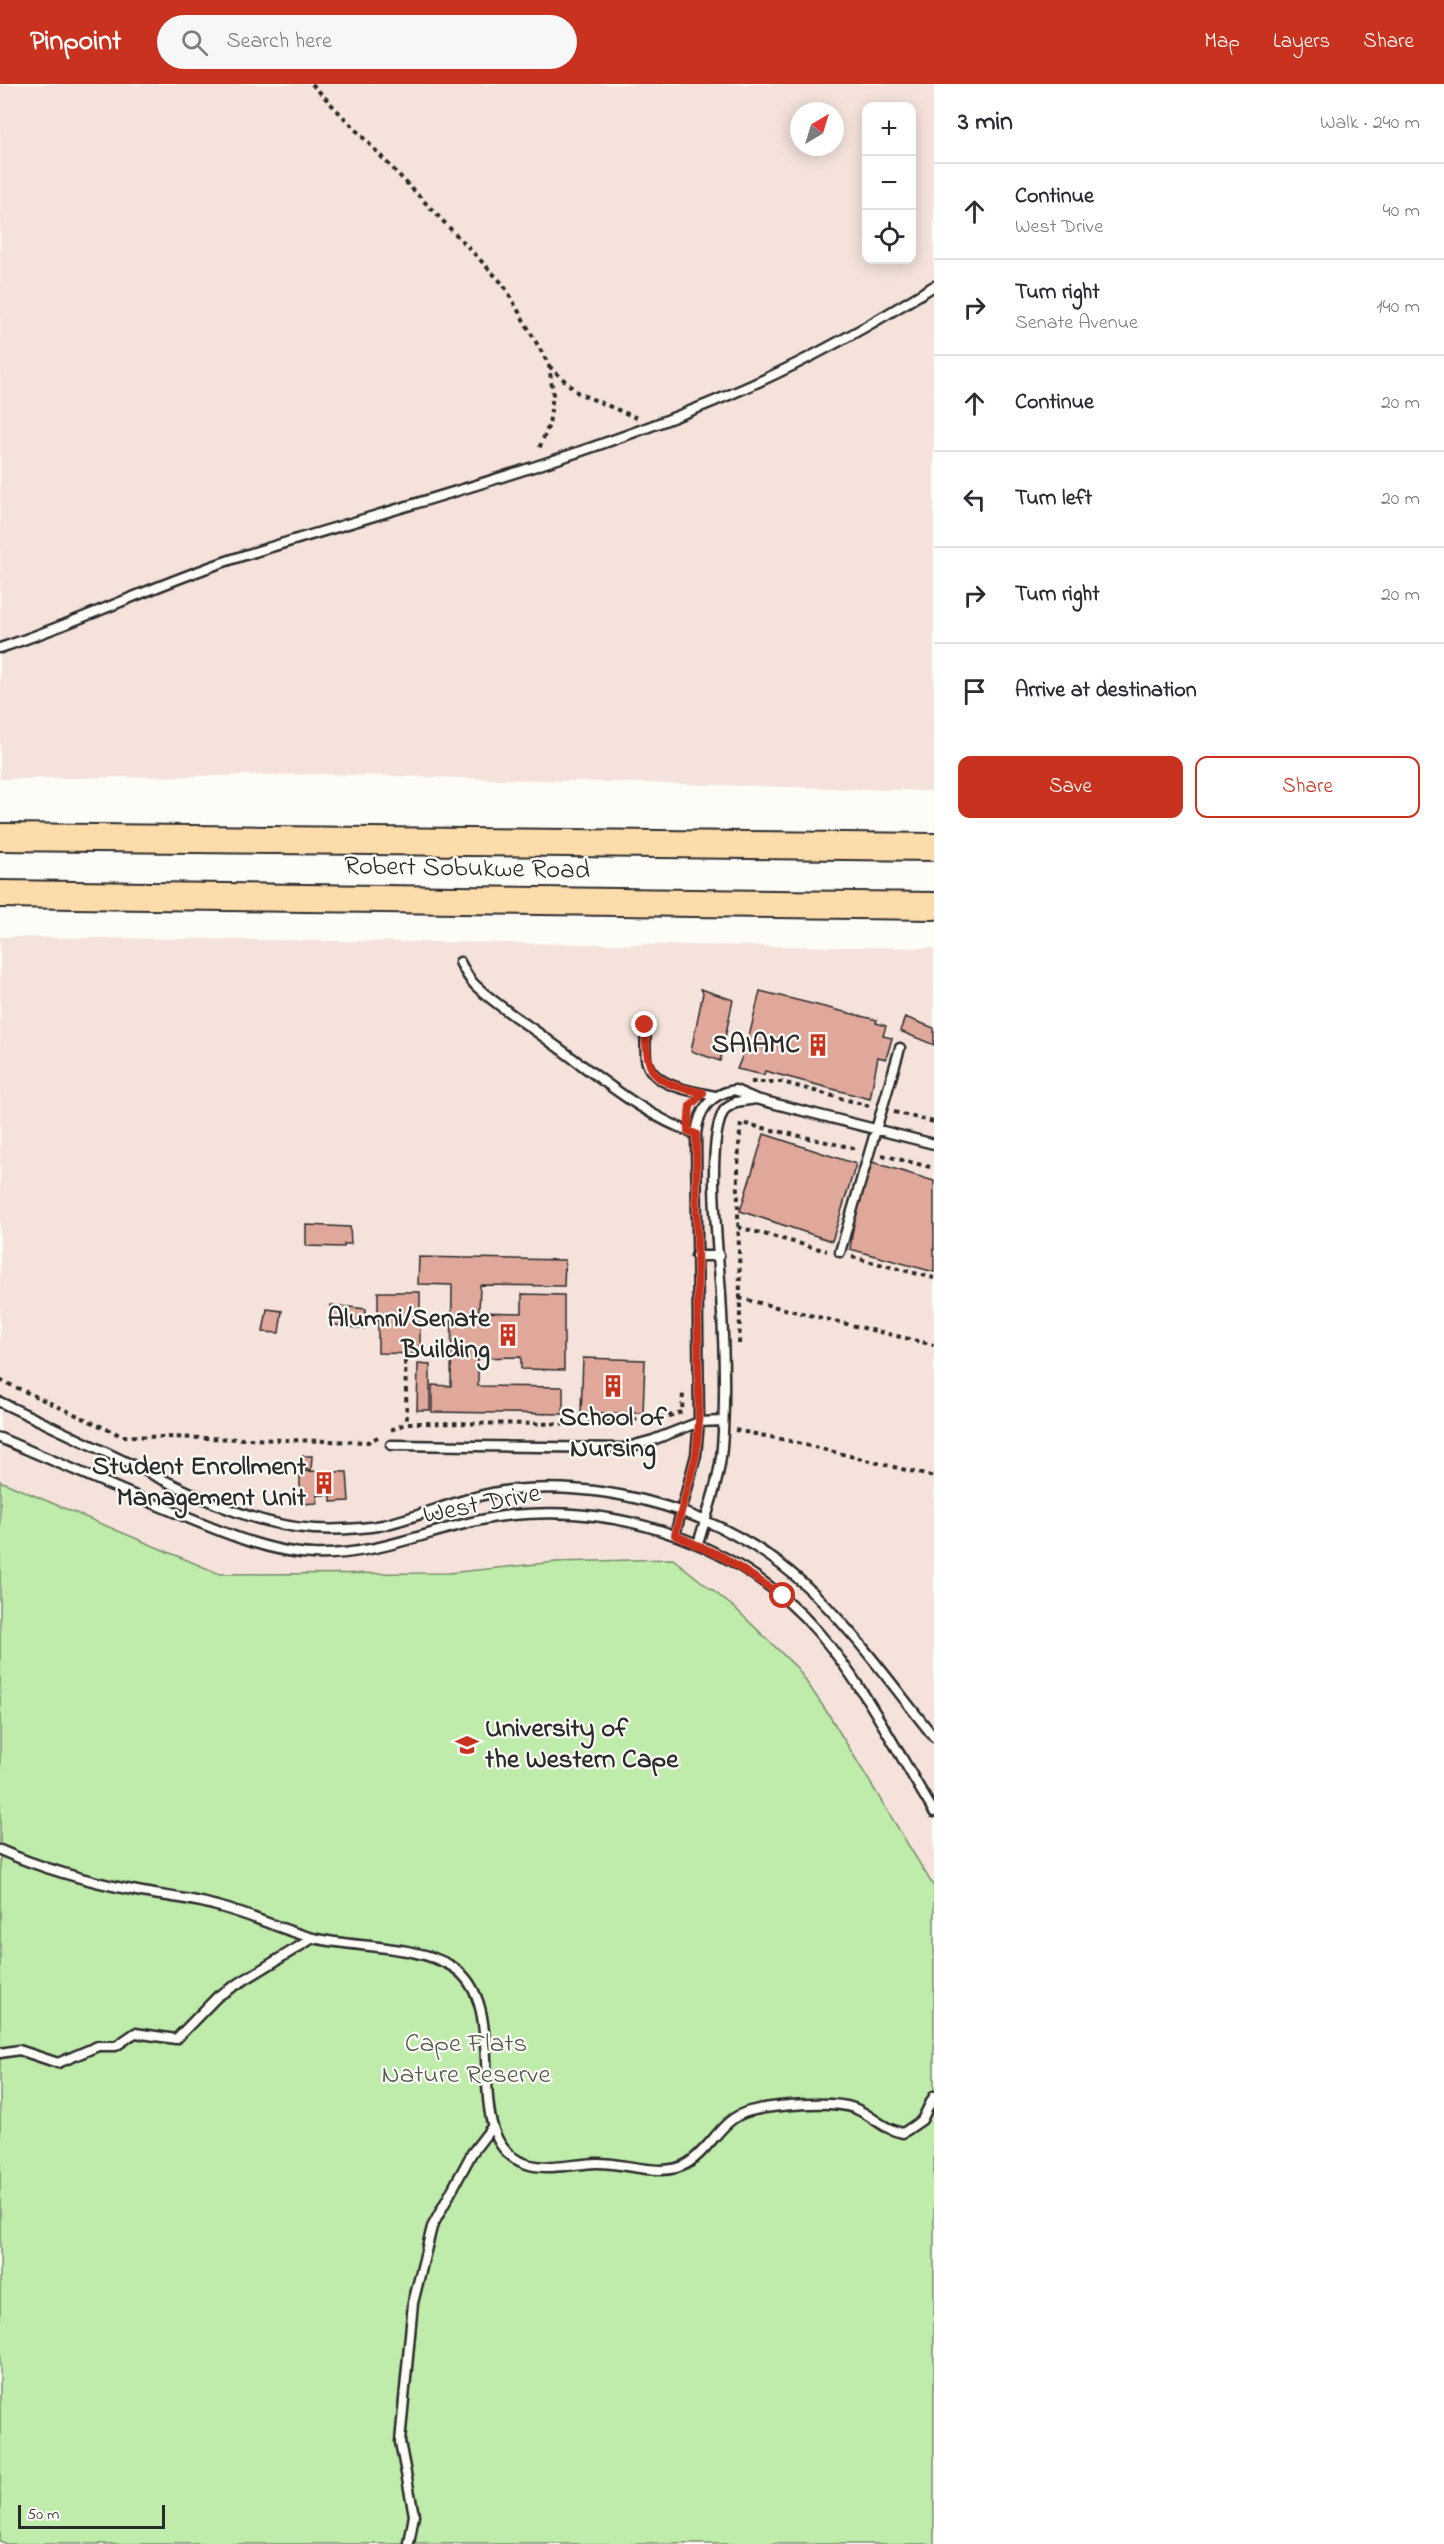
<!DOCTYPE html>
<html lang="en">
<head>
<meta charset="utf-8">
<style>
	:root { --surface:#fff; --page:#f7f7f7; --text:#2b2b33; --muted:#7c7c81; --line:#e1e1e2; --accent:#c8321e }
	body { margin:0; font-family:"Indie Flower",sans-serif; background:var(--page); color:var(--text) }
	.controls { position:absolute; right:18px; top:18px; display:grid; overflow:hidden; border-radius:12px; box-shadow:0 3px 15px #0003 }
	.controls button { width:54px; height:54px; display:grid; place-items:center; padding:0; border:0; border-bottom:2px solid var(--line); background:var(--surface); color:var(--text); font:30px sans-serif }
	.compass { position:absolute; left:790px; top:18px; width:54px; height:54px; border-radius:50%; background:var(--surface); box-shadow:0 3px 15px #0003; rotate:38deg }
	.scale { position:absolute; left:18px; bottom:15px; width:147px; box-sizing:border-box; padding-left:6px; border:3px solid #2b2b2b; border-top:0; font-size:16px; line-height:21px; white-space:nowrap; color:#2b2b2b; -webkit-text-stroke:4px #fdfcf7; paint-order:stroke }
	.stop { position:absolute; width:18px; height:18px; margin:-14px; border:4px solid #c8321e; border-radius:50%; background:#fff }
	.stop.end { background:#c8321e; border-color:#fff; box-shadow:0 2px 6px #0008 }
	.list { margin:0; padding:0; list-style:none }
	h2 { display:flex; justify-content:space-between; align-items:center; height:78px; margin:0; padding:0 24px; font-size:26px }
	h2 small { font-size:20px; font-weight:400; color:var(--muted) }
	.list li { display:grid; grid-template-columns:39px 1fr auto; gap:18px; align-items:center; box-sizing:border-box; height:96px; padding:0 24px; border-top:2px solid var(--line) }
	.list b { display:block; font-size:22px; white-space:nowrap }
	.list p { margin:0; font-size:20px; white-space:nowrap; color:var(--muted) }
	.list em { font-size:20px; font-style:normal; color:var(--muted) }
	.actions { display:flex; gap:12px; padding:18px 24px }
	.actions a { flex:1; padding:14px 0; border:2px solid var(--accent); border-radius:12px; text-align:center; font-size:21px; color:var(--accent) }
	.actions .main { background:var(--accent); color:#fff }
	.icon { flex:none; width:33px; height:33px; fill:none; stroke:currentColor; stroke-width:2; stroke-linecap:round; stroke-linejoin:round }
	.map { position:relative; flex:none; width:934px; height:2460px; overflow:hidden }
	header { display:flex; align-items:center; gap:36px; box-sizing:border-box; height:84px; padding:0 30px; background:var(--accent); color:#fff }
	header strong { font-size:28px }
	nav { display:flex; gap:33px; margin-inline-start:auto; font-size:21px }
	.search { width:420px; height:54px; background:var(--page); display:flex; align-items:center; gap:15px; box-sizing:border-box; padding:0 21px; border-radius:33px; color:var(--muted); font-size:22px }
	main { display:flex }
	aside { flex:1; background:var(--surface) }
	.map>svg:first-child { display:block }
</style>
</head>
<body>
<header>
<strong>Pinpoint</strong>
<div class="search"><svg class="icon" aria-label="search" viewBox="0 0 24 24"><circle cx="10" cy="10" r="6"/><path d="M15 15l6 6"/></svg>Search here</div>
<nav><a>Map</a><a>Layers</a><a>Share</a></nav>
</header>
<main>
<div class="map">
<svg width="934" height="2460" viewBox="0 0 934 2460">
	<rect width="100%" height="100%" fill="#fdfcf7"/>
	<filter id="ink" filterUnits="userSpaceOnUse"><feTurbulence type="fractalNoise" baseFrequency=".0167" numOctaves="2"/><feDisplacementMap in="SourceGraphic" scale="12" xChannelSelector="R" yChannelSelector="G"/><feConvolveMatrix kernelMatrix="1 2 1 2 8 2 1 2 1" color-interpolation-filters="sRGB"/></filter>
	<g filter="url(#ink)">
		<!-- built -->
		<path fill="#f4e2db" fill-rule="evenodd" d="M0 0H934V707L324 690 0 695ZM866 22H912V176H866ZM799 27H835V63H799Z
			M0 853 934 864V2460H6L0 2457Z"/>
		<!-- green -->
		<path fill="#bfecaa" stroke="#758c6a" stroke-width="1.5" d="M0 1397 220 1490 448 1489 556 1478 673 1475 736 1525 797 1584 829 1631 934 1803V2460H6L0 2457Z"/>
		<!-- building -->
		<path fill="#e0a79b" stroke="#2b2b2b" stroke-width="1.5" d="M701 905 733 916 720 977 691 967 703 909Z
			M760 907 877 936 876 939 886 942 883 952 892 954 886 975 878 973 870 1015 765 987 764 991 737 985 747 961Z
			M905 933 934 944V961L900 947Z
			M764 1050 856 1080 832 1157 740 1127Z
			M869 1077 934 1097V1188L850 1165 855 1130Z
			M306 1141 350 1143 351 1160H344V1163L306 1162Z
			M419 1173 565 1176 564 1202 480 1201 479 1228 522 1229V1210L564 1211V1286L521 1285V1273L478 1274V1302L563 1303V1330L432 1328V1301L451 1302 452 1201 418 1200Z
			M378 1208H420V1270L378 1269Z
			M331 1221 366 1225 364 1245 329 1240Z
			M267 1225 282 1227 279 1249 263 1248Z
			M583 1274 645 1276 643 1329H581Z
			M418 1280 430 1281V1326H417Z
			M302 1372H312L311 1386 299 1384Z
			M309 1387 347 1388 349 1417 331 1418V1411H317V1419L300 1420V1412H305V1409H300V1388Z"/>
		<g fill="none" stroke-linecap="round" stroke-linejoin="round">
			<!-- service casing -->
			<g stroke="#2b2b2b" stroke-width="13">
				<path id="service" d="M0 564C83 537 162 497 245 471 406 421 574 377 729 311 800 281 868 243 934 202
					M460 878C464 886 468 894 475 901 498 923 527 940 552 959 598 992 642 1031 696 1050
					M645 941C646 952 645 964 646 975 651 1003 693 1007 715 1012
					M840 1168 900 964
					M696 1172H719
					M0 1318C46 1340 93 1362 139 1384 195 1411 251 1441 314 1445 336 1446 361 1445 383 1441 426 1431 467 1411 511 1406 613 1396 726 1429 803 1499 852 1544 892 1601 934 1653
					M0 1354C52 1376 105 1399 157 1421 203 1440 262 1468 313 1470 383 1473 444 1438 512 1431 625 1420 742 1461 818 1548 864 1601 897 1668 934 1728
					M391 1361 624 1364 653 1356 699 1338 723 1337
					M675 1451 696 1371 699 1338 696 1050C699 1025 710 1010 735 1006L756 1015 934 1060
					M698 1460C707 1429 720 1395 722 1363 726 1313 724 1261 721 1211 719 1171 704 1056 725 1025L736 1018 756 1015
					M0 1766C43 1785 91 1798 137 1807 162 1812 189 1814 213 1821 247 1829 279 1845 313 1854 354 1864 417 1860 453 1883 517 1924 453 2062 530 2081 550 2086 575 2080 596 2079 624 2078 663 2095 688 2079 712 2064 721 2034 750 2027 774 2021 832 2016 854 2024 872 2031 884 2046 903 2049L922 2036 934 2012
					M0 1969 19 1966 58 1979 98 1962H116L135 1949 176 1955 218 1912 313 1854
					M409 2460 414 2431 400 2358 413 2219 432 2143 472 2069 492 2043"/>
			</g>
			<!-- primary casing -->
			<g stroke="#2b2b2b" stroke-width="30">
				<path id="primary" d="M0 753 934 763
					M0 810 934 822"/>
			</g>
			<!-- path -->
			<path stroke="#2b2b2b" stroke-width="4" stroke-dasharray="4.5 4.5" stroke-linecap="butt" d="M312 0 503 200 549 281 553 310 549 341 538 367
				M549 282 578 309 637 334
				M751 998H782L869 1022
				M894 1028 934 1038
				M882 1071 934 1084
				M738 1143 827 1167
				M852 1173 934 1194
				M739 1214 934 1261
				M739 1260C743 1186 733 1113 741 1039L858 1065
				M405 1277 407 1339 577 1340 666 1333 682 1328 683 1309
				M0 1296 122 1352 368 1358 382 1351
				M391 1346 407 1339
				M735 1346 786 1356 934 1393"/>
			<!-- service -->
			<use href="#service" stroke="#fdfcf7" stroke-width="8"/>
			<!-- primary -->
			<use href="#primary" stroke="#fddcac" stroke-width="26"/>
		</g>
	</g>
	<g fill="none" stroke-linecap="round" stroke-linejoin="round" filter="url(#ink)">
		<!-- route -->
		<path stroke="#c8321e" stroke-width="8" d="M645 941C647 994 651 997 703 1009L690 1022 688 1047 696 1050 699 1338 696 1371 675 1451 723 1473 783 1512"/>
	</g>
	<!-- icons -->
	<defs>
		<g id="building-bare" transform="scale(1.8)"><path d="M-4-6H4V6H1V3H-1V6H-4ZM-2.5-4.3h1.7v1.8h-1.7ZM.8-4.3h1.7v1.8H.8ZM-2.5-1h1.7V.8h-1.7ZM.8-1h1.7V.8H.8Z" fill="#c8321e" stroke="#fdfcf7" stroke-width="2.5" paint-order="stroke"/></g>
		<g id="university-bare" transform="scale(1.8)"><path d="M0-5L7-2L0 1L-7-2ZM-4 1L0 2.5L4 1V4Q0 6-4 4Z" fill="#c8321e" stroke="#fdfcf7" stroke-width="2.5" paint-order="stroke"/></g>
	</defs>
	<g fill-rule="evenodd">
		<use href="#building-bare" x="818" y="961"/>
		<use href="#building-bare" x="508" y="1251"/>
		<use href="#building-bare" x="613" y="1302"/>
		<use href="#building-bare" x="324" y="1399"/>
		<use href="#university-bare" x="467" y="1661"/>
	</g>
	<g text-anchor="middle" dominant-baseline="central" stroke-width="4.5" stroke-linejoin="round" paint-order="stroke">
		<!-- street labels -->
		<g font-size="27" fill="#2b2b2b" stroke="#fdfcf7">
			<text transform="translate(467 785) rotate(1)">Robert Sobukwe Road</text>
			<text transform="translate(482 1421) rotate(-11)">West Drive</text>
		</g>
		<!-- poi labels -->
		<g font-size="27" font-weight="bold" fill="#2b2b2b" stroke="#fdfcf7" text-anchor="end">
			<text x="800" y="961">SAIAMC</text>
			<text x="490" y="1235">Alumni/Senate<tspan x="490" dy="31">Building</tspan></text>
			<text x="613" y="1334" text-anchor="middle">School of<tspan x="613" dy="31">Nursing</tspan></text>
			<text x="306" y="1383">Student Enrollment<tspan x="306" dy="31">Management Unit</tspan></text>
			<text x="485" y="1645" text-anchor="start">University of<tspan x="485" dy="31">the Western Cape</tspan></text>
		</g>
		<!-- park labels -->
		<g font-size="27" fill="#505b4b" stroke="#fdfcf7">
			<text x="466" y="1960">Cape Flats<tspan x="466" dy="31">Nature Reserve</tspan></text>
		</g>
	</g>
</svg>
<div class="controls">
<button>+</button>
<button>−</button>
<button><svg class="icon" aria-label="locate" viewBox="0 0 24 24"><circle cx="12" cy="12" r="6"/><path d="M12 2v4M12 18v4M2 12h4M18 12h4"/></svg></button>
</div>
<svg class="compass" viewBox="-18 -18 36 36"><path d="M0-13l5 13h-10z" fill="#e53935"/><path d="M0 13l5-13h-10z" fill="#7c7c81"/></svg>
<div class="scale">50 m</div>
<div class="stop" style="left:783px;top:1512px"></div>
<div class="stop end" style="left:645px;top:941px"></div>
</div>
<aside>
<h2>3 min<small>Walk · 240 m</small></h2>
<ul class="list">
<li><svg class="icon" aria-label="ahead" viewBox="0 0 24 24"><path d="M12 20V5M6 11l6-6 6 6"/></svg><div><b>Continue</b><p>West Drive</p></div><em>40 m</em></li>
<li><svg class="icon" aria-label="right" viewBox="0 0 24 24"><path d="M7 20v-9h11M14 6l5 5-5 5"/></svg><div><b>Turn right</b><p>Senate Avenue</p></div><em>140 m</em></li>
<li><svg class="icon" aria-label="ahead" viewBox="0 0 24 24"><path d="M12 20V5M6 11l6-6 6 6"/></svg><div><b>Continue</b></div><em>20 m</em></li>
<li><svg class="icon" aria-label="left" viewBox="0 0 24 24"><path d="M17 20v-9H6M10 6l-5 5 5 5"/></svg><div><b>Turn left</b></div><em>20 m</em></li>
<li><svg class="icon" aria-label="right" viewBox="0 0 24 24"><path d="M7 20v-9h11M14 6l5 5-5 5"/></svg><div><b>Turn right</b></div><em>20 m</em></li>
<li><svg class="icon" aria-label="arrive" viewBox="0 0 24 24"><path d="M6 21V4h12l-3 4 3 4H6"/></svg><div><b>Arrive at destination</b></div></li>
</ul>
<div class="actions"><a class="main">Save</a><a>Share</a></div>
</aside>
</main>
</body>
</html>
